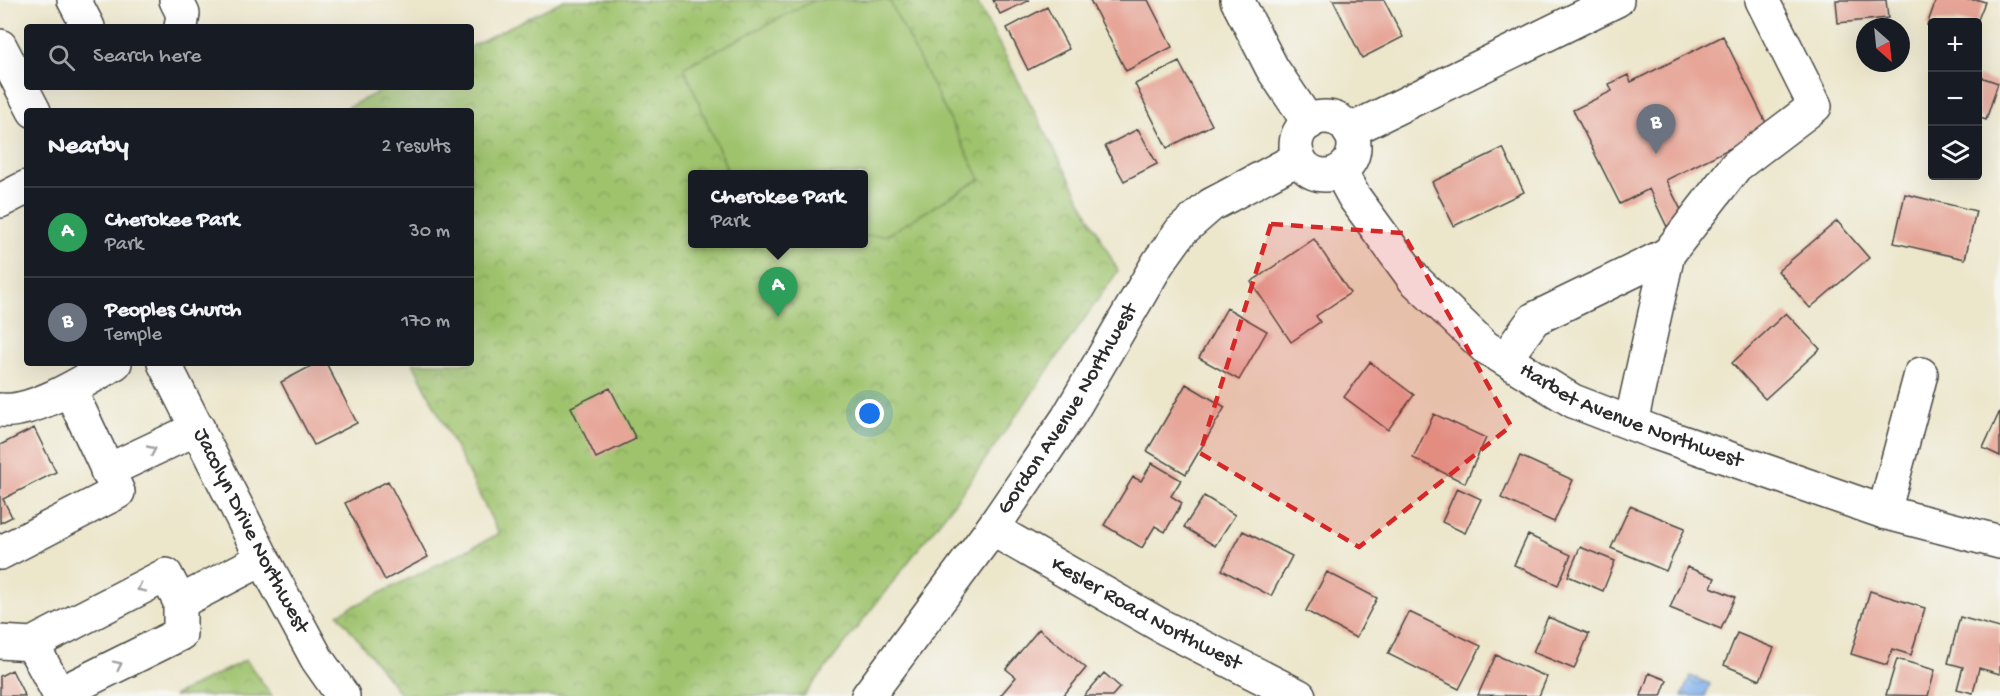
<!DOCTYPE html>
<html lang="en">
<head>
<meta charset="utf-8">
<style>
	:root { --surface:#171b24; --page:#20242c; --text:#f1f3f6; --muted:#9ea1a6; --line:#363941; --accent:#7c3aed }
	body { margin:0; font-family:"Gochi Hand",sans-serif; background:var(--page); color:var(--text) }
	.controls { position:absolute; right:18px; top:18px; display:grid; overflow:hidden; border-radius:6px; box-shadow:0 6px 24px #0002 }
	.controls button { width:54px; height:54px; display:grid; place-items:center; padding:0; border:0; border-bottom:2px solid var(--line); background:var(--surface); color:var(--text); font:30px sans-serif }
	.compass { position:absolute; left:1856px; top:18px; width:54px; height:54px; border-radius:50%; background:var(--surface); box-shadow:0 6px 24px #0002; rotate:153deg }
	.you { position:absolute; left:870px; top:414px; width:21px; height:21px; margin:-15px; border:4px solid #fff; border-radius:50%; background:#1a73e8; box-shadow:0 0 0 9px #1a73e833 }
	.badge { display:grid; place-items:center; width:39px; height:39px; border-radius:50%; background:var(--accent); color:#fff; font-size:20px; font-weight:700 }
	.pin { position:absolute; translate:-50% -50px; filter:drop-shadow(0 2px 3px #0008) }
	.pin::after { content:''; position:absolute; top:32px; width:21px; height:18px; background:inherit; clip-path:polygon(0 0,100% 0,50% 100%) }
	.popup { position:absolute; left:688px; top:170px; width:180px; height:78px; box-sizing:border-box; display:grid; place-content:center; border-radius:6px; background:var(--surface); filter:drop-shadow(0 2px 4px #0005); font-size:20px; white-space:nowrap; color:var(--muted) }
	.popup b { font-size:22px; color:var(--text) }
	.popup::after { content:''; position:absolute; left:50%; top:100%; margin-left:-12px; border:12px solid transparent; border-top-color:var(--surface) }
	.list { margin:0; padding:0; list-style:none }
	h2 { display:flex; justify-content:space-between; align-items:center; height:78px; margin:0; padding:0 24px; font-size:26px }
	h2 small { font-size:20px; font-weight:400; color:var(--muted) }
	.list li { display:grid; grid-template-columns:39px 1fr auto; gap:18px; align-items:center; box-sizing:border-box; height:90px; padding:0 24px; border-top:2px solid var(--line) }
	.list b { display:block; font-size:22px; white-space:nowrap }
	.list p { margin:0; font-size:20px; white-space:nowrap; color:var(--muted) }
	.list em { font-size:20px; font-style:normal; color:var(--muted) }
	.icon { flex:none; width:33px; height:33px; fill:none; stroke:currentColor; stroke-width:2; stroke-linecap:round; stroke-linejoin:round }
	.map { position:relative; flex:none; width:2000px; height:696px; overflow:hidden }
	.search { position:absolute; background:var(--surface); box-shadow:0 6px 24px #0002; left:24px; top:24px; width:450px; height:66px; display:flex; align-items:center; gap:15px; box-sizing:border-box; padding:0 21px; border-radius:6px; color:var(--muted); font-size:22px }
	.panel { position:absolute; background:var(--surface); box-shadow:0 6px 24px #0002; left:24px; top:108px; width:450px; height:258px; border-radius:6px }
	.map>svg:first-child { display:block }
</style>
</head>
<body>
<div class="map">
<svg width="2000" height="696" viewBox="0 0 2000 696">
	<defs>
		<pattern id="park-crowns" width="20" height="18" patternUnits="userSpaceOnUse" patternTransform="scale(1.5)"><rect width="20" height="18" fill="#9fc36d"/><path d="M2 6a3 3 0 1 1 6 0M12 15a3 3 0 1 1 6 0" fill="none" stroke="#829f5a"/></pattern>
		<pattern id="water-waves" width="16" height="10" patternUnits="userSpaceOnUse" patternTransform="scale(1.5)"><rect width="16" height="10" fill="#80b1ec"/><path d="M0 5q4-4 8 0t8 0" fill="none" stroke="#6990bf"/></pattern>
	</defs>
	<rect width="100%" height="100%" fill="#f6f6f2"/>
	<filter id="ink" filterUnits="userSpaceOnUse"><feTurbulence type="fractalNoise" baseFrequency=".0167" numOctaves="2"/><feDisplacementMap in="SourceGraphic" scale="12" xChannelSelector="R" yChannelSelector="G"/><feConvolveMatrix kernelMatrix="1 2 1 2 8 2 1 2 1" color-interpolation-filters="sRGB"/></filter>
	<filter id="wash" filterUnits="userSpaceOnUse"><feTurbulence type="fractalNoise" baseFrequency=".008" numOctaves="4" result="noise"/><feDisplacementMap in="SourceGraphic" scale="24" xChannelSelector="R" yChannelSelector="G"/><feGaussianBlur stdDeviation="1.35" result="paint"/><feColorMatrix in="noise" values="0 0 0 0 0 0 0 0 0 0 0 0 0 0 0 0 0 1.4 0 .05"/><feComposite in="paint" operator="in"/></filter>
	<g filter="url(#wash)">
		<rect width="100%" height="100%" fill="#ece6cb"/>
		<!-- park -->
		<path fill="url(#park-crowns)" stroke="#65774c" stroke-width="1.5" fill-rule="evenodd" d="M564 0H976L1118 271 958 498 804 696H402L338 614 499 534 413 363H471V111H340L389 87H471V46ZM692 174H864V244H692Z
			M246 660 272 696H173Z"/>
		<!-- garden -->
		<path fill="#9fc36d" stroke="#65774c" stroke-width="1.5" d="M815 0H889L980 179 887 235 864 236V174H729L684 67Z"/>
		<!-- water -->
		<path fill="url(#water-waves)" stroke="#566e8c" stroke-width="1.5" d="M1690 676 1710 684 1705 696H1682Z"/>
		<g id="blocks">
			<!-- building -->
			<path fill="#e6a597" d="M993 0H1030L1000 14Z
				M1090 0H1148L1172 47 1126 71Z
				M1333 0H1384L1403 37 1362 58Z
				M1836 0H1886L1888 18 1838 23Z
				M1936 0H1979L1985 2 1977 22H1932V27L1927 25Z
				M1047 7 1069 49 1028 70 1007 28Z
				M1723 36 1769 129 1666 180 1685 218 1667 227 1649 189 1620 204 1573 110 1612 91 1609 84 1628 75 1631 82Z
				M1179 62 1212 125 1167 148 1135 84Z
				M1978 76 1998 83 1986 120 1978 117Z
				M1138 129 1157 164 1124 181 1105 146Z
				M1503 148 1524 192 1454 226 1432 182Z
				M1905 194 1976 211 1965 259 1894 243Z
				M1837 221 1869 258 1810 308 1778 271Z
				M1314 239 1350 293 1316 316 1320 322 1291 342 1251 282Z
				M1227 308 1267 331 1239 380 1199 358Z
				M1786 313 1820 349 1765 399 1732 363Z
				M1370 362 1414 395 1388 430 1344 397Z
				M317 363H326L357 423 314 445 281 382Z
				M1186 384 1225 407 1186 474 1147 451Z
				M610 388 636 439 596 458 571 407Z
				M2000 411V456L1983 448Z
				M1434 414 1486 438 1465 483 1413 458Z
				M34 428 56 472 3 499 12 517 0 523V445Z
				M1520 456 1573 480 1554 522 1501 498Z
				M1152 463 1181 480 1171 496 1182 503 1165 532 1155 526 1142 548 1104 525 1133 477 1141 481Z
				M388 481 428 557 385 580 345 503Z
				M1457 488 1481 499 1465 533 1442 522Z
				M1204 496 1235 515 1215 546 1184 527Z
				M1630 506 1685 528 1666 571 1611 548Z
				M1243 531 1292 556 1271 596 1222 570Z
				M1528 535 1571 555 1558 585 1514 565Z
				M1580 547 1615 561 1603 591 1568 576Z
				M1687 567 1715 578 1711 587 1735 597 1721 629 1670 608Z
				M1327 572 1377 598 1356 638 1306 611Z
				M1870 591 1925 608 1911 655 1892 649 1887 665 1851 654Z
				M1409 612 1481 646 1459 689 1388 654Z
				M1548 617 1589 634 1574 669 1533 652Z
				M1960 617 2000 628V674L1979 668 1973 693 1957 689 1963 667 1948 663Z
				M1039 629 1086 668 1063 696H1000L1016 677 1006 669Z
				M1737 633 1774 648 1760 680 1724 665Z
				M1496 655 1547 677 1539 696 1478 695Z
				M1897 659 1935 670 1928 696 1886 695Z
				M12 670 25 696H0V676Z
				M1104 673 1120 687 1112 696H1084Z
				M1649 673 1667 680 1661 696H1641Z"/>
		</g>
	</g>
	<g filter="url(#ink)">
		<use href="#blocks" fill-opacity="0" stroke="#484743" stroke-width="1.5"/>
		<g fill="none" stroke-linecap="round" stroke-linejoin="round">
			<!-- minor casing -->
			<g stroke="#484743" stroke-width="36">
				<g id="minor">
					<path d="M74 0 88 27"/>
					<path d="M176 0 183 14 181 27"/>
					<path d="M1237 0 1272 68 1309 123"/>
					<path d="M0 46 34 111"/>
					<circle cx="1325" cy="146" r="29"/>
					<path d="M1349 131 1617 0"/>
					<path id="s1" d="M1340 171 1354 197 1414 279 1485 347 1573 401 1656 433 1884 512 2000 542"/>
					<path d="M0 201 27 187"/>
					<path d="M1505 359 1534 319 1668 254"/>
					<path id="s2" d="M164 363 263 559 317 659 343 696"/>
					<path d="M0 410C33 414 86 380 115 363"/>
					<path d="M1631 423 1668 254 1736 166 1815 106 1762 0"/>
					<path d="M107 471 198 428"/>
					<path d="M1884 512 1921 374"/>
					<path id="s3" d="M992 529 1165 628 1299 696"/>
					<path d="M0 553 118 492 70 390"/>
					<path d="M180 602 263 559"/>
					<path d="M0 642 32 644 166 575 180 602V634L59 694 32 644"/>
					<path id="s4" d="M868 696 992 529 1067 419 1158 263 1181 231 1211 205 1299 158"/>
				</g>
			</g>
			<!-- minor -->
			<use href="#minor" stroke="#fff" stroke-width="33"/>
		</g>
		<!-- one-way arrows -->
		<defs><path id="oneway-chevron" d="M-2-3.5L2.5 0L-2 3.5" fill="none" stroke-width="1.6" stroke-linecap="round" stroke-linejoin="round" transform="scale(1.5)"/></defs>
		<g stroke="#a0a0a0">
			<use href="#oneway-chevron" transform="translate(152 450) rotate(-25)"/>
			<use href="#oneway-chevron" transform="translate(141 588) rotate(153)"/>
			<use href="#oneway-chevron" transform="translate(118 665) rotate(-26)"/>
		</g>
	</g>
	<!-- marked area -->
	<path fill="#d62828" fill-opacity="0.2" stroke="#d62828" stroke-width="4.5" stroke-dasharray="12 8" stroke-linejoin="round" d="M1271 224 1403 233 1511 426 1359 547 1200 453Z"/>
	<g text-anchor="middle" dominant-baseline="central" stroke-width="4.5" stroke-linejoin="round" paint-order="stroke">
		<!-- street labels -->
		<g font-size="22" fill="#2b2b2b" stroke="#f6f6f2">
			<text stroke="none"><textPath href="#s4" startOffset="350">Gordon Avenue Northwest</textPath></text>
			<text stroke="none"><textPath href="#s1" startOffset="392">Harbet Avenue Northwest</textPath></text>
			<text stroke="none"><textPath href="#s2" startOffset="189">Jacolyn Drive Northwest</textPath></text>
			<text stroke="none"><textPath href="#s3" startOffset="176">Kesler Road Northwest</textPath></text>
		</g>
	</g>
</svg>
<div class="controls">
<button>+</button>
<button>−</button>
<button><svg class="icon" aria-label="layers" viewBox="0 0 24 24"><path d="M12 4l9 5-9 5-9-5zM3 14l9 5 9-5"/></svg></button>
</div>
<svg class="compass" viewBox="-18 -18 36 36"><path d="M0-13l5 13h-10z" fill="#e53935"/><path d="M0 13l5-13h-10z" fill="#9ea1a6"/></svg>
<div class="you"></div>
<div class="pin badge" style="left:778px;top:317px;background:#2e9e5b">A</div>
<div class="popup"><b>Cherokee Park</b>Park</div>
<div class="pin badge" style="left:1656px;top:154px;background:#6b7280">B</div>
<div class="search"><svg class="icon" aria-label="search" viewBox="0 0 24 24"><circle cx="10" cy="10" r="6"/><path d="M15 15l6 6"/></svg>Search here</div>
<section class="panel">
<h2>Nearby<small>2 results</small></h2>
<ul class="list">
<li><span class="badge" style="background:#2e9e5b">A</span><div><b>Cherokee Park</b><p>Park</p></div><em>30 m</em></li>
<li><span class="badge" style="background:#6b7280">B</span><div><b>Peoples Church</b><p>Temple</p></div><em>170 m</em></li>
</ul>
</section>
</div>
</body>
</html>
